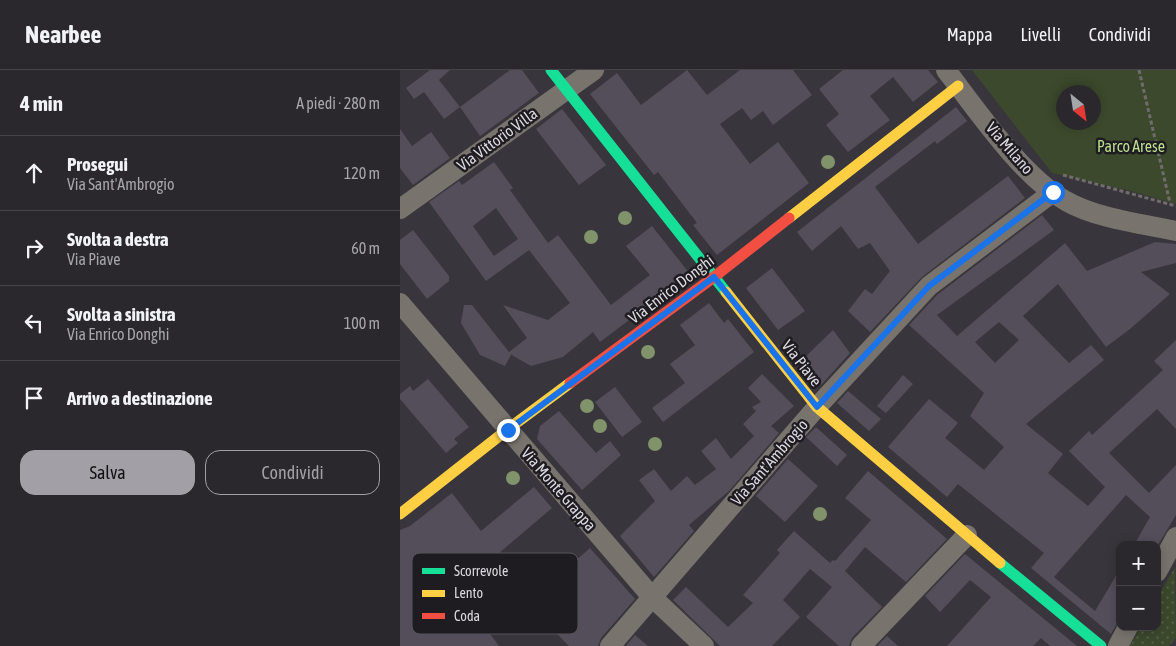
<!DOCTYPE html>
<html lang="it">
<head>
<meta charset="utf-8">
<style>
	:root { --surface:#2a282d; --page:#323035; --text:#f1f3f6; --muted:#a5a6aa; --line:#464449; --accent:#a29fa7 }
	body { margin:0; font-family:"Asap Condensed",sans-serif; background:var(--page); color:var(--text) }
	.controls { position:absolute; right:15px; bottom:15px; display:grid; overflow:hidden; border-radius:10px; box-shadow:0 2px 12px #0003 }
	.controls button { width:45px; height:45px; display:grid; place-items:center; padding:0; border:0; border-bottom:1px solid var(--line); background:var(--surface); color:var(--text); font:25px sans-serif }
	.compass { position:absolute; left:656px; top:15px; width:45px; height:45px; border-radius:50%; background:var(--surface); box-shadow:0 2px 12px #0003; rotate:150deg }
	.stop { position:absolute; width:15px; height:15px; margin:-11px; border:4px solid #1a73e8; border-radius:50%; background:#fff }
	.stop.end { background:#1a73e8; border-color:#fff; box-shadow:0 1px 5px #0008 }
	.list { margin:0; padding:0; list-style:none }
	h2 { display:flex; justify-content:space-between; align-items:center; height:65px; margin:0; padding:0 20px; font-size:21px }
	h2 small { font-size:16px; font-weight:400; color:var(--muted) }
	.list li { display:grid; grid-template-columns:32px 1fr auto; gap:15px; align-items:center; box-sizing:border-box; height:75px; padding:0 20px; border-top:1px solid var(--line) }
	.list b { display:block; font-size:19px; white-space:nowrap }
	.list p { margin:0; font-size:16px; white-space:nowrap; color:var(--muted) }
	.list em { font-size:16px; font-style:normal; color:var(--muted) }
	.actions { display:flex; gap:10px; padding:15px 20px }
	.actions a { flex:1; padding:11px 0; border:1px solid var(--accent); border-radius:15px; text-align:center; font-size:18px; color:var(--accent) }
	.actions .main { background:var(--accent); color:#111 }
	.icon { flex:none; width:28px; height:28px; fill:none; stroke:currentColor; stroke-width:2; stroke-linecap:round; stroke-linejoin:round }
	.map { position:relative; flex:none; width:776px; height:576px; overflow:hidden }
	header { display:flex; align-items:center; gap:30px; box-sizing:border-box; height:70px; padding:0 25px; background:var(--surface); border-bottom:1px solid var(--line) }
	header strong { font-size:24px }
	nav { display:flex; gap:28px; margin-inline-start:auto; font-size:18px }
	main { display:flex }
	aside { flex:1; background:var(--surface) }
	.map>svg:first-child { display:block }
</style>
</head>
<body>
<header>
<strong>Nearbee</strong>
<nav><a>Mappa</a><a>Livelli</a><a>Condividi</a></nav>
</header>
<main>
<aside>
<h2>4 min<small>A piedi · 280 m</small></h2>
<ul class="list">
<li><svg class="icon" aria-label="ahead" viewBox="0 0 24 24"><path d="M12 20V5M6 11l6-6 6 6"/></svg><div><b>Prosegui</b><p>Via Sant'Ambrogio</p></div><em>120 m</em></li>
<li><svg class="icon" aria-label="right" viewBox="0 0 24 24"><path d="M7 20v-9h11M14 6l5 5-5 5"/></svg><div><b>Svolta a destra</b><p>Via Piave</p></div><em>60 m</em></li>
<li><svg class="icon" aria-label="left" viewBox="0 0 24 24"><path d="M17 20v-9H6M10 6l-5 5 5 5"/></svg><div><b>Svolta a sinistra</b><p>Via Enrico Donghi</p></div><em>100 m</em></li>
<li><svg class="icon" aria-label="arrive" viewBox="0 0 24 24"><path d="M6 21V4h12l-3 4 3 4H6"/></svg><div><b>Arrivo a destinazione</b></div></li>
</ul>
<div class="actions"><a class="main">Salva</a><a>Condividi</a></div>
</aside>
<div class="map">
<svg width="776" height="576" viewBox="0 0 776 576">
	<defs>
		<pattern id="grass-dots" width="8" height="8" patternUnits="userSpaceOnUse" patternTransform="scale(1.25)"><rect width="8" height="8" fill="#3c492c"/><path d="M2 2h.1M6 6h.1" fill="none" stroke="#58624a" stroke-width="1.8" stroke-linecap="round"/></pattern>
	</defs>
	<rect width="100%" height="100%" fill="#38363c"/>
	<!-- grass -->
	<path fill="url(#grass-dots)" d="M775 497 776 568 769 576H730L741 557H757V528Z"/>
	<!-- park -->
	<path fill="#3c492c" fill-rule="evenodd" d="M572 0H776V134L731 121 652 103ZM664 22H694V52H664Z"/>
	<!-- building -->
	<path fill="#534e5a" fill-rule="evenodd" d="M30 0H50L39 10 60 37 44 49 24 22 14 29 6 18Z
		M110 0H122L139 23 80 66 60 37Z
		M287 0 307 25 340 0H393L412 25 373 55 363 41 351 50 342 38 320 54 350 94 378 72 409 113 317 185 293 155 297 153 258 102 254 105 190 24 217 3 241 35Z
		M443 0H528L538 12 513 32 493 7 470 26 490 50 448 82 426 55 439 44 419 19Z
		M556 37 567 51 537 74 535 71 475 117 518 174 608 106 625 128 522 207 470 262 448 241 465 219 472 224 490 201 470 173 458 179 441 156 412 181 397 162Z
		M162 39 206 95 179 115 136 59Z
		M0 59 12 76 31 62 50 88 13 115 0 98Z
		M94 92 113 118 110 120 148 173 158 165 211 235 250 205 226 176 252 156 290 204 200 272 193 262 163 287 131 296 110 284 111 285 105 296 80 285 61 253 64 235H72L109 282 127 268 103 235 148 250 170 233 129 180 86 211 29 132 59 111 62 115ZM96 138 118 169 94 186 73 156Z
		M642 145 654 160 537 245 557 266 665 173 687 201 755 172 776 174V193L741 202 770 224 730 259 706 277 658 214 623 246 669 293 691 275 704 290 626 354 663 384 648 403 688 436 705 417 669 381 689 361 692 365 763 300 754 291 776 270V359L757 339 709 383 749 423 776 395V445L758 475H734L750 447 726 425 654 507 695 541 720 499V548L711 564 631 498 644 483 558 414 547 427 488 377 529 329 558 353 545 368 584 400 604 377 570 346 584 323 509 255 537 225ZM599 252 619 270 595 293 575 272Z
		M13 160 49 206V211L27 229 0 194V170Z
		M372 198 405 241 378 260 346 218Z
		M309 233 324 253 328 249 354 282 263 352 252 338 285 313 270 294 295 275 280 255Z
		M433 260 450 283 422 314 419 315 401 291Z
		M362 304 394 336 371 356 379 363 329 421 289 455 294 461 254 507 220 466 255 431 239 410 254 399 271 421 287 406 295 415 316 399 301 381 316 368 331 389 354 366 343 354 356 341 352 337 361 332 348 318Z
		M503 305 513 314 486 343 477 336Z
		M28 309 69 357 54 369 58 373 46 383 0 329V324L10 316 13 321Z
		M215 317 242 352 222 367 195 332Z
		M448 321 481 349 469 361 437 333Z
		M159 341 196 383 210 371 221 385 182 420 137 369 140 356Z
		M415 358H417L447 385 437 396 406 367Z
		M388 389 418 416 385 452 356 426Z
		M468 401 547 469 506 512 465 477 445 501 482 537 452 568 449 576H439L406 547 432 517 410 499 383 530 400 547 372 576H320L273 530 286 517 328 557 353 533 343 525 380 483 377 480 394 461 430 493 433 490 435 491 471 450 445 428Z
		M134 417 152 438 98 484 122 516 137 504 148 515 190 478 235 529 201 568 198 576H169L116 522 118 520 81 552 99 576H0V460L10 456 52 423 81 461Z
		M565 484 677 576H650L641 568 633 576H547L591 527 570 510 540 542 525 526Z
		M235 565 248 576H226Z
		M487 566 498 576H477Z"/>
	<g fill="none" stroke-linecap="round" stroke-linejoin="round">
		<!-- path -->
		<path stroke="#6f6c6b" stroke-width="3" stroke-dasharray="4 2.5" stroke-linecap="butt" d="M739 0 770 133
			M663 105 776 136"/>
		<!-- street -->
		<path stroke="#79736d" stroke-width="20" d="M546 0C577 40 622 107 666 131 695 148 743 154 776 161
			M0 139 194 0
			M0 233 252 527 304 576
			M757 502 776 467
			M210 576 417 337 529 216 653 122
			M461 576 567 465
			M718 576 728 557"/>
		<!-- fast -->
		<path stroke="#16e098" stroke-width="11" d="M151 0 326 222
			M600 493 701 576"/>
		<!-- slow -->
		<path stroke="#ffcf43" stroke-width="11" d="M389 148 558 16
			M326 222 417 337 600 493
			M0 444 108 359 170 313"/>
		<!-- jam -->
		<path stroke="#f24e42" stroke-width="11" d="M170 313 314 207 389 148"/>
	</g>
	<!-- trees -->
	<g fill="#81936a">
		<circle cx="428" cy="92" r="7"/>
		<circle cx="225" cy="148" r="7"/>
		<circle cx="191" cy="167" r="7"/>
		<circle cx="248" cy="282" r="7"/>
		<circle cx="187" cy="336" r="7"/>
		<circle cx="200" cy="356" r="7"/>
		<circle cx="255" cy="374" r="7"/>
		<circle cx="113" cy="408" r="7"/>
		<circle cx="420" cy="444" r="7"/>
	</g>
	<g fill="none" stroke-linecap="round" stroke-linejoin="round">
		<!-- route -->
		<path stroke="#1a73e8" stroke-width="6" d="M108 360 314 207 417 337 529 216 653 122"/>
	</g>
	<g text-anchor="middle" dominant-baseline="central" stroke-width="5" stroke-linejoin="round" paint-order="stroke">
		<!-- street labels -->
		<g font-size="16" fill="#dbd8e0" stroke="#1e1c21">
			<text transform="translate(97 69) rotate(-36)">Via Vittorio Villa</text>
			<text transform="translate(610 78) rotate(49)">Via Milano</text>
			<text transform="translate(271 219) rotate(-37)">Via Enrico Donghi</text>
			<text transform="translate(402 293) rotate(52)">Via Piave</text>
			<text transform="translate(369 392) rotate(-49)">Via Sant'Ambrogio</text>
			<text transform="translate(159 419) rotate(49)">Via Monte Grappa</text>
		</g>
		<!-- park labels -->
		<g font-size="16" fill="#bcdf8f" stroke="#1e1c21">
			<text x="731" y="76">Parco Arese</text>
		</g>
	</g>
	<!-- legend -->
	<rect x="12" y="483" width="166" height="81" rx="8" fill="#1e1c21" stroke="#57545a" stroke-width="1"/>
	<rect x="22" y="498" width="23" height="6" fill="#16e098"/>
	<rect x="22" y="520" width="23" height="7" fill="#ffcf43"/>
	<rect x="22" y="543" width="23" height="6" fill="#f24e42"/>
	<g font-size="14" fill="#dbd8e0">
		<text x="54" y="506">Scorrevole</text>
		<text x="54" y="528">Lento</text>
		<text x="54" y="551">Coda</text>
	</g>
</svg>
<div class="controls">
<button>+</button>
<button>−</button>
</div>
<svg class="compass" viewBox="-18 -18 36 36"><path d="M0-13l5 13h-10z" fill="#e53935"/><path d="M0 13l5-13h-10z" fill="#a5a6aa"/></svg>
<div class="stop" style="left:653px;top:122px"></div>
<div class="stop end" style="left:108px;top:360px"></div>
</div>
</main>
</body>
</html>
